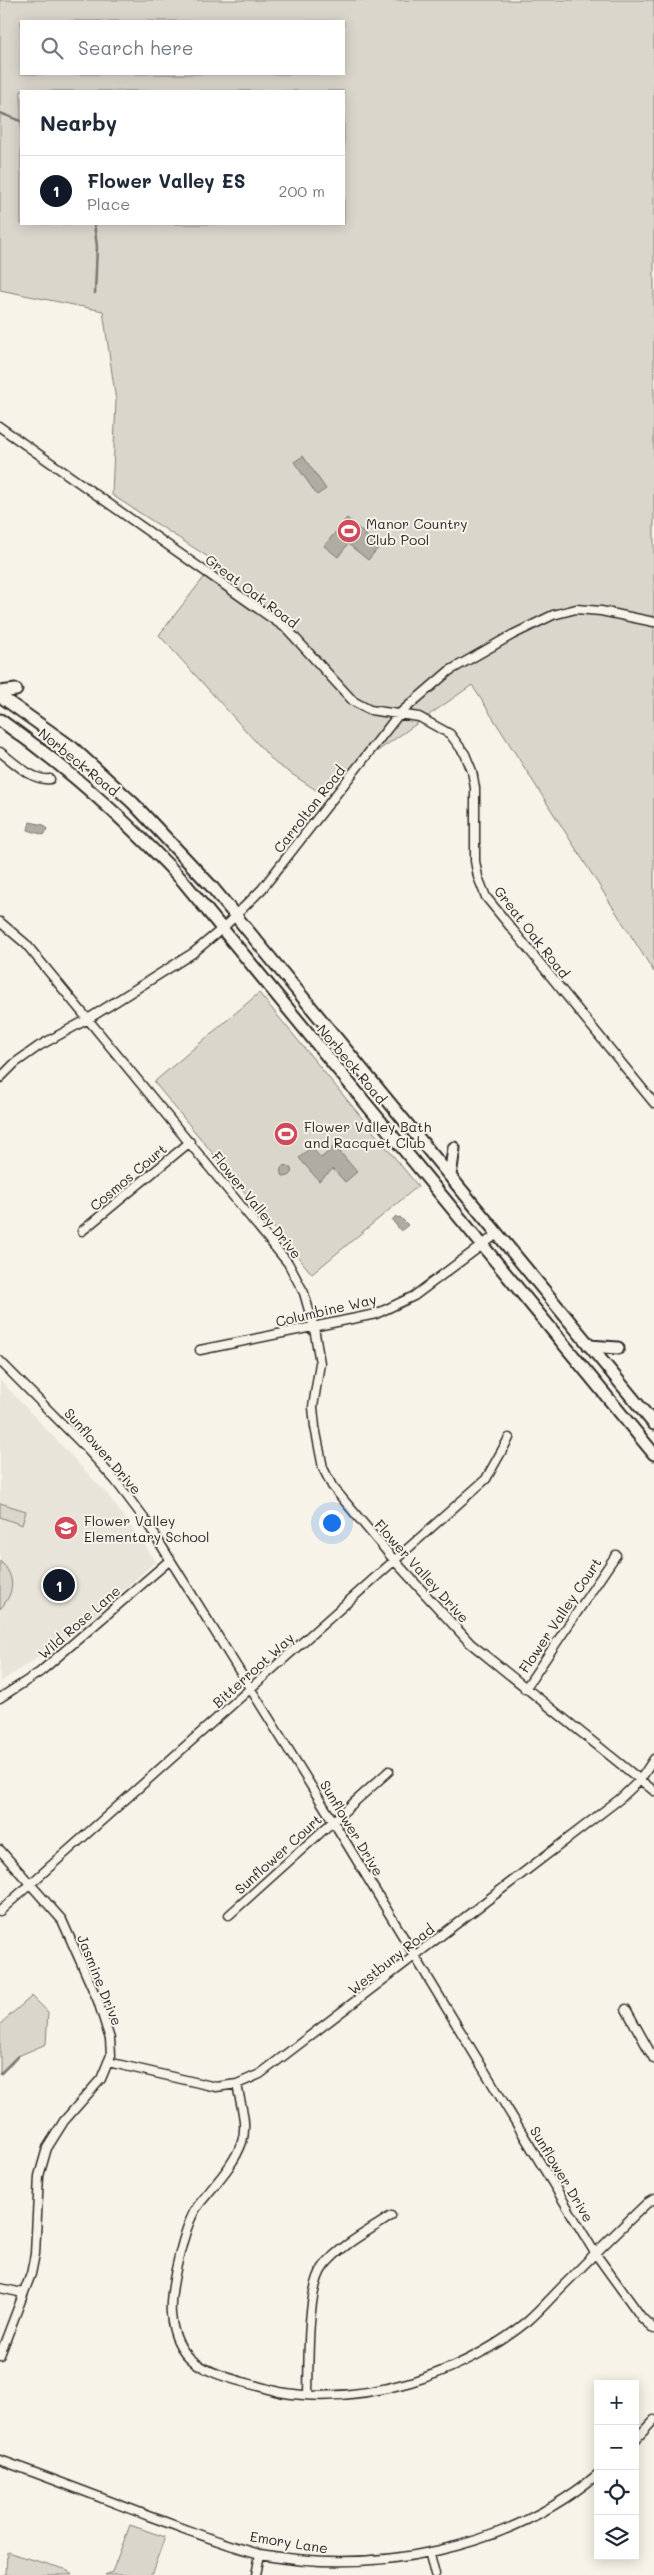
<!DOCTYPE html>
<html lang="en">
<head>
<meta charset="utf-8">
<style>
	:root { --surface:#fff; --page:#f6f6f7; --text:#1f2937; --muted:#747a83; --line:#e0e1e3; --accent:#111827 }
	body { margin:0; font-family:Mali,sans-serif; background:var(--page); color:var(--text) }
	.controls { position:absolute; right:15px; bottom:15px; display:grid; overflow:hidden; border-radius:0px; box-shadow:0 2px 12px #0003 }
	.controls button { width:45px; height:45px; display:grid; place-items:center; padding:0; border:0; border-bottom:1px solid var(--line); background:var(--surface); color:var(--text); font:25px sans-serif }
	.you { position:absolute; left:331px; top:1522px; width:18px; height:18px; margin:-12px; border:4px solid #fff; border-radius:50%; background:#1a73e8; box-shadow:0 0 0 8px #1a73e833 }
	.badge { display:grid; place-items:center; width:32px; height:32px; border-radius:50%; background:var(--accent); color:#fff; font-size:16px; font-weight:700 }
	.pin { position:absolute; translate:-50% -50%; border:2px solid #fff; box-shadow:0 1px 5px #0006 }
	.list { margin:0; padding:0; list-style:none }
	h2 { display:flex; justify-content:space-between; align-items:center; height:65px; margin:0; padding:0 20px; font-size:21px }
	h2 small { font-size:16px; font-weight:400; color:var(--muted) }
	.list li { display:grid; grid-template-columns:32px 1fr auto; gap:15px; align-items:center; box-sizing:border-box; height:70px; padding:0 20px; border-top:1px solid var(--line) }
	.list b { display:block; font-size:19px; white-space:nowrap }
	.list p { margin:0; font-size:16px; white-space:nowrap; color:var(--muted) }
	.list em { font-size:16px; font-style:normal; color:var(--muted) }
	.icon { flex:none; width:28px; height:28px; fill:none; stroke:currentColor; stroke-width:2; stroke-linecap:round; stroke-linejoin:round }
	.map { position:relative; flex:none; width:654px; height:2575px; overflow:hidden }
	.search { position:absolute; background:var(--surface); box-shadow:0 2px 12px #0003; left:20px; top:20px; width:325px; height:55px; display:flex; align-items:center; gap:12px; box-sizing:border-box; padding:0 18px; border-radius:0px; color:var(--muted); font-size:19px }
	.panel { position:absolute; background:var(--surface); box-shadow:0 2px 12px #0003; left:20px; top:90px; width:325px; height:135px; border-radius:0px }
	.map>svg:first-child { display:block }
</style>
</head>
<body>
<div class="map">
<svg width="654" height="2575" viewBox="0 0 654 2575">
	<rect width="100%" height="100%" fill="#f7f3e8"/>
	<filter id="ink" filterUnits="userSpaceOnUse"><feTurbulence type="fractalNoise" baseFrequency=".02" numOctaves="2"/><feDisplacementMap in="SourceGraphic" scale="10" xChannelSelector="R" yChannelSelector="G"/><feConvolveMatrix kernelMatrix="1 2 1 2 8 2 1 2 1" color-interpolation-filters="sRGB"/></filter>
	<g filter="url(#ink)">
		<!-- built -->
		<path fill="#e8e4da" d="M0 1380 108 1495 156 1561 77 1632 0 1682Z"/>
		<!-- green -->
		<path fill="#dad6cc" stroke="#82807c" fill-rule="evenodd" d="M0 0H654V972L472 685 319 792 275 763 159 635 216 562 112 495 116 401 103 311 0 290ZM21 21H344V74H21ZM21 91H344V224H21Z
			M259 993 418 1186 312 1274 154 1082Z
			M0 1503 26 1511 22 1525 0 1517Z
			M0 1561C16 1576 15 1593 0 1609Z
			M32 1996 48 2012 46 2044 18 2056 0 2074V2024Z
			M130 2525 165 2537 151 2575H105L112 2572Z
			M7 2552 68 2570 72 2575H6Z"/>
		<!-- water -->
		<path fill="#afaca4" stroke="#7a7874" d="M303 456 326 489 317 495 294 462Z
			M347 518 379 547 368 560 348 544 338 557 324 546Z
			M30 822 44 825 47 829 44 835 28 830Z
			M335 1146 357 1172 345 1182 333 1169 319 1181 299 1158 311 1147 321 1158Z
			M280.5 1171a5.5 5.5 0 1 1 11 0a5.5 5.5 0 1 1-11 0Z
			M396 1216 398 1218 400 1217 408 1225 401 1231 392 1220Z"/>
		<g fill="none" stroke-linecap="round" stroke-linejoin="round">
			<!-- stream -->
			<path stroke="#7a7874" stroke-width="2.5" d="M0 113 21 121
				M94 224 97 246 95 293
				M0 2074 18 2056"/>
			<!-- minor casing -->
			<g stroke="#2b2b2b" stroke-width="11">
				<path id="minor" d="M0 427 287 629 353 701 370 710 419 717 450 734 465 754 472 771 475 788V861L478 877 486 897 654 1103
					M0 752C14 762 32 781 50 779
					M0 922 26 944 288 1263 304 1293 314 1328 320 1363 313 1407 315 1427 323 1468 332 1486 394 1560 470 1643 654 1791
					M0 1078 15 1063 39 1046 88 1019 193 953 223 928 262 889 399 714 449 671 512 635 553 615 576 609 601 611 654 622
					M82 1231 190 1142
					M200 1350 376 1314 414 1296 497 1234
					M0 1361 87 1449 115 1480 146 1521 333 1821 595 2253 642 2318 654 2329
					M525 1689 616 1555
					M0 1698 40 1672 170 1560
					M0 1850 62 1920 98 2001 110 2039 111 2055 101 2079 64 2121 47 2148 39 2176 35 2254 31 2274 0 2355
					M0 1911 486 1479 509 1438
					M229 1915 389 1771
					M626 2009 654 2059
					M108 2062 216 2087 237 2084 260 2074 621 1798 640 1780 654 1759
					M237 2084C240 2103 248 2123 242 2142 234 2166 212 2187 197 2207 184 2226 169 2291 171 2314 175 2360 203 2371 243 2382 255 2385 267 2389 279 2392 364 2407 462 2374 528 2321 542 2309 555 2293 569 2280 594 2254 620 2229 646 2204L654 2199
					M0 2288 23 2293
					M308 2394C309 2364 306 2289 324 2266 341 2245 369 2231 391 2216
					M635 2440 654 2420
					M0 2460C50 2478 99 2497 149 2516 185 2529 222 2544 260 2554 376 2575 507 2550 598 2474
					M430 2555 435 2575
					M256 2575 260 2554"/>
			</g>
			<!-- primary casing -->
			<g stroke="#2b2b2b" stroke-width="15">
				<path id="primary" d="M0 692 16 690
					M0 696 73 748 133 803 212 887 654 1424
					M0 720C67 767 127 821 183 881L654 1454
					M450 1176 454 1148
					M589 1346 618 1348"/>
			</g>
			<!-- minor -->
			<use href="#minor" stroke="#f7f3e8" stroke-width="8"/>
			<!-- primary -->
			<use href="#primary" stroke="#f7f3e8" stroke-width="11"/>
		</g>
	</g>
	<!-- icons -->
	<defs>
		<g id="stadium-disc" transform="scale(1.25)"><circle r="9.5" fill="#d1495b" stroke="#f7f3e8"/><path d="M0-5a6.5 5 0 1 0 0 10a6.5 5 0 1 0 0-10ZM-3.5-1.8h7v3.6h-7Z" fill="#fff"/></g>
		<g id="school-disc" transform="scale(1.25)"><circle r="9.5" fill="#d1495b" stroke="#f7f3e8"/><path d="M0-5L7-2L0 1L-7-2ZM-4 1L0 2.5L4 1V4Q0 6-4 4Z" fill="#fff"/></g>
	</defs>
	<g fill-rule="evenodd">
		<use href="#stadium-disc" x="349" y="531"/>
		<use href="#stadium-disc" x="286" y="1134"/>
		<use href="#school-disc" x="66" y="1528"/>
	</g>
	<g text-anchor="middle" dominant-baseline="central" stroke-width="4" stroke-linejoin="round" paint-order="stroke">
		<!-- poi labels -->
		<g font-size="14" fill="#2b2b2b" stroke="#f7f3e8" text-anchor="start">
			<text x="366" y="523">Manor Country<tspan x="366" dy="16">Club Pool</tspan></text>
			<text x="304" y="1126">Flower Valley Bath<tspan x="304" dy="16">and Racquet Club</tspan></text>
			<text x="84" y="1520">Flower Valley<tspan x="84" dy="16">Elementary School</tspan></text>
		</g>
		<!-- street labels -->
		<g font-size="14" fill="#2b2b2b" stroke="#f7f3e8">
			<text transform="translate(252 591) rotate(37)">Great Oak Road</text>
			<text transform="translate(79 762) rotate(39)">Norbeck Road</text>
			<text transform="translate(309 809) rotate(-52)">Carrolton Road</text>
			<text transform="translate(532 932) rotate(52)">Great Oak Road</text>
			<text transform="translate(352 1064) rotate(50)">Norbeck Road</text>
			<text transform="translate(128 1177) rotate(-40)">Cosmos Court</text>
			<text transform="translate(257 1205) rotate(51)">Flower Valley Drive</text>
			<text transform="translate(326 1310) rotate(-13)">Columbine Way</text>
			<text transform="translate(103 1451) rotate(49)">Sunflower Drive</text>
			<text transform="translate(422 1571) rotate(48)">Flower Valley Drive</text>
			<text transform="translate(560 1615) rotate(-56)">Flower Valley Court</text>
			<text transform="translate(79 1622) rotate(-41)">Wild Rose Lane</text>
			<text transform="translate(253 1670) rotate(-42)">Bitterroot Way</text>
			<text transform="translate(352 1828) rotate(59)">Sunflower Drive</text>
			<text transform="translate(278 1854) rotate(-42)">Sunflower Court</text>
			<text transform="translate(391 1959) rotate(-38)">Westbury Road</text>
			<text transform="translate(100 1980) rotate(68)">Jasmine Drive</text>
			<text transform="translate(562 2174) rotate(59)">Sunflower Drive</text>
			<text transform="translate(289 2542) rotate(9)">Emory Lane</text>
		</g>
	</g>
</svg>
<div class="controls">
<button>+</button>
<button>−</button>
<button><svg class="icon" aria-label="locate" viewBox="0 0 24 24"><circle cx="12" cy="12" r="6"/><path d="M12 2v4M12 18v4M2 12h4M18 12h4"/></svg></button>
<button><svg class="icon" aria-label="layers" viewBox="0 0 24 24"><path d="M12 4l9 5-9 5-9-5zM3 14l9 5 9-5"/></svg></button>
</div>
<div class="you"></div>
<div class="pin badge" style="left:59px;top:1585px">1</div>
<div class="search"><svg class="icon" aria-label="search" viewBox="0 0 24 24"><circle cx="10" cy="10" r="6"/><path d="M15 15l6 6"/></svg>Search here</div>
<section class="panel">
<h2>Nearby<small></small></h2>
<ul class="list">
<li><span class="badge">1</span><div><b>Flower Valley ES</b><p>Place</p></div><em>200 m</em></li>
</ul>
</section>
</div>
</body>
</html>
